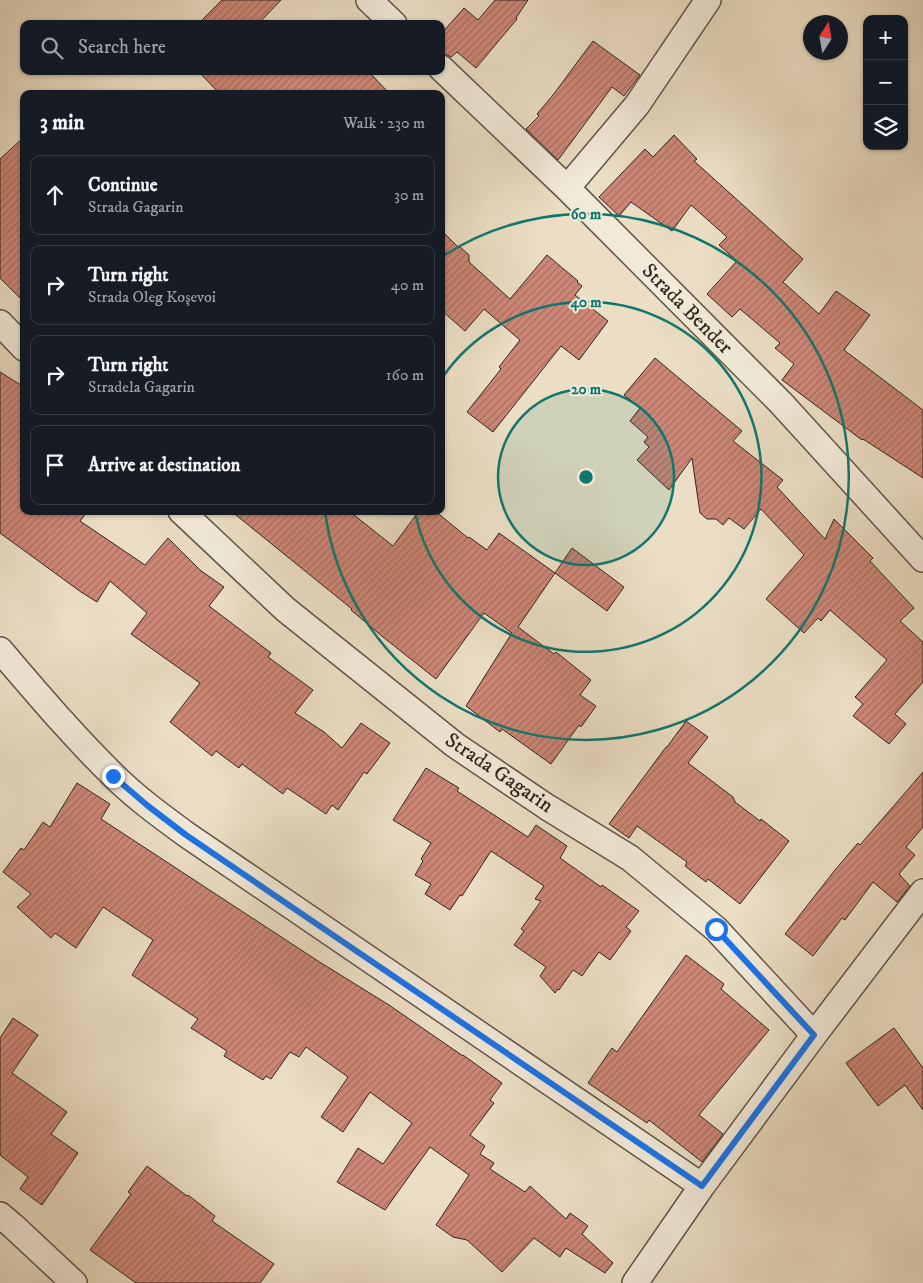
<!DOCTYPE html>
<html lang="en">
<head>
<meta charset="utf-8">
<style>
	:root { --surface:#171b24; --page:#242831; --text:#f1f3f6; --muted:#9ea1a6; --line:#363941 }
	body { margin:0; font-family:"IM FELL DW Pica",serif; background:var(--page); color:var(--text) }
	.controls { position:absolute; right:15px; top:15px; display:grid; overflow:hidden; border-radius:10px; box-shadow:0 1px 4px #0004 }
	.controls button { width:45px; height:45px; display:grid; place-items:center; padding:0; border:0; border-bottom:1px solid var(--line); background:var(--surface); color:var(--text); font:25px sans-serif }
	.compass { position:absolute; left:803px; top:15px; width:45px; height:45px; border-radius:50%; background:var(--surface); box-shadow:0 1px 4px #0004; rotate:11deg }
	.stop { position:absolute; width:15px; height:15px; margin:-11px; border:4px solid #1a73e8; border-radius:50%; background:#fff }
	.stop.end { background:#1a73e8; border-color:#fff; box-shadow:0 1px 5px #0008 }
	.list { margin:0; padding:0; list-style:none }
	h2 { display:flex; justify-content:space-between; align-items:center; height:65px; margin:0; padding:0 20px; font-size:21px }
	h2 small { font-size:16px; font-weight:400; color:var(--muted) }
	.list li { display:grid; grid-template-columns:32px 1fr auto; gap:15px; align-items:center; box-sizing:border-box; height:80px; margin:0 10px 10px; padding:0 10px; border:1px solid var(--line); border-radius:10px }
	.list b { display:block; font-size:19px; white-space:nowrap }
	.list p { margin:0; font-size:16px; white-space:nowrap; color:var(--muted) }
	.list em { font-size:16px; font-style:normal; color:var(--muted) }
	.icon { flex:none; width:28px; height:28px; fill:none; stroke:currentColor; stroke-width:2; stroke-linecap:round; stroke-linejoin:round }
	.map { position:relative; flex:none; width:923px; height:1283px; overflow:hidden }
	.search { position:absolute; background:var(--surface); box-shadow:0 1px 4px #0004; left:20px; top:20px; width:425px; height:55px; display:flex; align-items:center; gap:12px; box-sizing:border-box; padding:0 18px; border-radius:10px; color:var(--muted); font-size:19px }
	.panel { position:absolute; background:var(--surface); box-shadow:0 1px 4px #0004; left:20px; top:90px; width:425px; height:425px; border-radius:10px }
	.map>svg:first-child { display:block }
</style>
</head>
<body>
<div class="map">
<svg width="923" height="1283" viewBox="0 0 923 1283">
	<defs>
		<pattern id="building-hatch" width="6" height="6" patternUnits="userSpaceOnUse" patternTransform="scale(1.25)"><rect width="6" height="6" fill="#ce8777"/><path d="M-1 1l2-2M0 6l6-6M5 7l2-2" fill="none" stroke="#a86e61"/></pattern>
	</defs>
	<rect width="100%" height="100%" fill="#ebdec4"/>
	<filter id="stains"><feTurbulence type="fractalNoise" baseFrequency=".004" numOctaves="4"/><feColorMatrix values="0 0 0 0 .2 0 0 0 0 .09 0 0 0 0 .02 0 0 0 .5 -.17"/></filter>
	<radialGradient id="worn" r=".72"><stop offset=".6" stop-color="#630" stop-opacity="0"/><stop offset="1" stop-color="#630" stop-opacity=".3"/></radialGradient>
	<!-- building -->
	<path fill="url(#building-hatch)" stroke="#312520" d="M222 0H281L258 24H198Z
		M495 0H528L516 18 517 19 476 68 457 52 451 57 445 54H441V34L464 8 478 20Z
		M593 41 640 75 624 96 612 87 558 160 526 129 539 116 537 114 553 95Z
		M198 71H368L390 94H220Z
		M674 135 697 159 694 161 803 259 783 282 819 314 836 291 870 315 844 350 923 410V478L863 439 862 440 782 380 794 364 775 348 780 343 740 309 732 317 707 294 737 261 719 245 727 237 691 205 672 231 631 202 619 216 599 197 645 149 653 157Z
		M24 137V302L0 278V159Z
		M441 230 458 247H460L469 255V262L510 299 547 255 578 281 577 282 582 286 575 295 608 321 579 360 561 346 493 432 467 412 501 369 499 367 520 340 484 309 465 331 441 310Z
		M655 358 742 431 733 441 783 480 777 487 825 539 834 519 873 558 870 561 914 608 900 621 923 642V682L895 714 906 724 889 744 853 716 863 704 855 697 887 660 830 610 821 621 818 618 804 633 766 599 804 555 761 509 744 529 729 518 723 525 716 519H707L700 513 692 458 669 490 637 460 649 447 644 442 648 437 630 421 640 408 624 395Z
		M0 372 24 387V511H88L80 521 145 565 168 538 200 570 224 587 209 606 271 653 268 657 313 690 295 713 324 732 342 748 361 723 390 743 367 774 364 772 338 810 332 805 326 814 287 788 283 794 242 764 239 768 216 751 212 756 170 722 200 683 131 634 147 613 110 581 97 602 81 592 0 533Z
		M231 511H349L393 546 419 511H435L468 538 469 537 487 550 499 533 555 573 572 548 624 587 607 611 555 573 518 627 554 654 556 652 591 680 580 695 596 706 581 727 579 725 551 764 502 729 500 732 466 706 512 633 484 613 436 679 383 637 351 610 352 609Z
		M686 721 708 737 688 763 733 797 735 802 760 821 761 819 789 841 740 904 708 879 706 882 685 866 687 862 637 826 629 838 609 824 666 747H667Z
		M426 768 459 788 457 791 528 837 536 825 567 846 560 858 601 887 602 885 639 911 626 927 631 931 610 960 599 952 582 976 573 970 559 990 558 989 555 993 540 976 546 967 514 945 524 931 521 929 541 901 535 899 544 886 491 851 462 896 460 895 450 910 425 894 431 884 415 875 423 861 421 859 431 843 393 820Z
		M923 772V827L906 847 915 855 899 874 910 886 897 902 873 882 845 920 842 918 813 956 785 934 835 870 858 843 860 845Z
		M77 783 110 804 101 819 318 961 389 1005 463 1056V1055L502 1083 490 1100 494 1103 470 1135 485 1146 480 1154 494 1163 490 1169 525 1192 530 1186 566 1219 570 1213 588 1226 582 1234 613 1263 605 1273 566 1248 560 1257 534 1238 502 1272 467 1240 453 1237 436 1225 469 1175 430 1147 385 1210 337 1182 358 1148 383 1164 412 1123 370 1092 343 1132 321 1117 348 1077 306 1047 299 1057 290 1052 271 1079 266 1076 263 1080 224 1056 227 1051 191 1028 198 1019 132 975 153 940 103 907 76 948 55 933 51 938 17 907 31 894 3 872 21 848 24 850 43 822 50 827Z
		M686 955 724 984 721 989 769 1030 699 1115 723 1134 702 1162 649 1120 647 1123 588 1083 612 1048 617 1052Z
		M13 1018 38 1035 12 1073 67 1112 51 1134 78 1153 42 1205 20 1189 28 1177 0 1155V1038Z
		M894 1028 923 1068V1110L905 1085 878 1106 846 1063Z
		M147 1166 187 1196 188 1195 215 1216 212 1221 274 1264 260 1283H136L90 1250 131 1194 128 1192Z"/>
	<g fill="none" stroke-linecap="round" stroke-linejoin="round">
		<!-- minor casing -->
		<g stroke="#605349" stroke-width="28">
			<path id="minor" d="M369 0 394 24
				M441 68 567 188 781 403 923 559
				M567 188 637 105 708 0
				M0 323 24 348
				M181 511 285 609 455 745 547 807 630 858 716 929 814 1035
				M0 650C37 693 73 736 113 775 135 797 161 816 187 835L702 1186
				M0 1215 13 1226 74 1283
				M635 1283 702 1186 814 1035 923 892"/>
		</g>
		<!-- minor -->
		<use href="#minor" stroke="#f2ead9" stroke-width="25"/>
	</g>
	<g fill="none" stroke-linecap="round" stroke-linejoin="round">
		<!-- route -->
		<path stroke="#1a73e8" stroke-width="6" d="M113 776 148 806 186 835 702 1186 814 1035 716 929"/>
	</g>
	<!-- distance rings -->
	<circle cx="586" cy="477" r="88" fill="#0f766e" fill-opacity=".12"/>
	<g fill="none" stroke="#0f766e" stroke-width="2.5">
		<circle cx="586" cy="477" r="88"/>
		<path d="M442 378A175 175 0 1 1 415 512"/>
		<path d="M443 256A263 263 0 1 1 325 511"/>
	</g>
	<g text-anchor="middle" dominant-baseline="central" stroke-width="4" stroke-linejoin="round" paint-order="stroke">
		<!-- street labels -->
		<g font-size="21" fill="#312520" stroke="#f2ead9">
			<text transform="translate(687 309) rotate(45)">Strada Bender</text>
			<text transform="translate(499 773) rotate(34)">Strada Gagarin</text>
		</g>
	</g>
	<circle cx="586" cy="477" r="8" fill="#0f766e" stroke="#f2ead9" stroke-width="2.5"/>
	<g font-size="15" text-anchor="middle" font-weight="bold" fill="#0f766e" stroke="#f2ead9" stroke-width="4" stroke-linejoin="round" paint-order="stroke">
		<text x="586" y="219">60 m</text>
		<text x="586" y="307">40 m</text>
		<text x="586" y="394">20 m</text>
	</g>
	<rect width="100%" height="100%" filter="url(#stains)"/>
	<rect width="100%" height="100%" fill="url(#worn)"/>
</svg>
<div class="controls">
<button>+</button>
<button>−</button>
<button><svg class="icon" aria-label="layers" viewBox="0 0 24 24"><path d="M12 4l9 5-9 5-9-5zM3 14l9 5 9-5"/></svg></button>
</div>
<svg class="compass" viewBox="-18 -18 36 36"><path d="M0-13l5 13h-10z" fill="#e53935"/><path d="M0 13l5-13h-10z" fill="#9ea1a6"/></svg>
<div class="stop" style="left:716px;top:929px"></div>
<div class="stop end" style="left:113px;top:776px"></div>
<div class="search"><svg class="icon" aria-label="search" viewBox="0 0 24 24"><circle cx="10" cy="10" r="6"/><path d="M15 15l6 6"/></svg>Search here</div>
<section class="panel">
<h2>3 min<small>Walk · 230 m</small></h2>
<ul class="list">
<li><svg class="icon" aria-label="ahead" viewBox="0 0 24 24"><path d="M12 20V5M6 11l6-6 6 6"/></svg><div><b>Continue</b><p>Strada Gagarin</p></div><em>30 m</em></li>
<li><svg class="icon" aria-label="right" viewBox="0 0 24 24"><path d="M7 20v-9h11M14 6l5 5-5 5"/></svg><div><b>Turn right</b><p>Strada Oleg Koşevoi</p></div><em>40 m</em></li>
<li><svg class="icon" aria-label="right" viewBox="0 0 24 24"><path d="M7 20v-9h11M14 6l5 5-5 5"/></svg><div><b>Turn right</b><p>Stradela Gagarin</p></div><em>160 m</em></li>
<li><svg class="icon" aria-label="arrive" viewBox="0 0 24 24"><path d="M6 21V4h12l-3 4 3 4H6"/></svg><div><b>Arrive at destination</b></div></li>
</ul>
</section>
</div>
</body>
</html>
